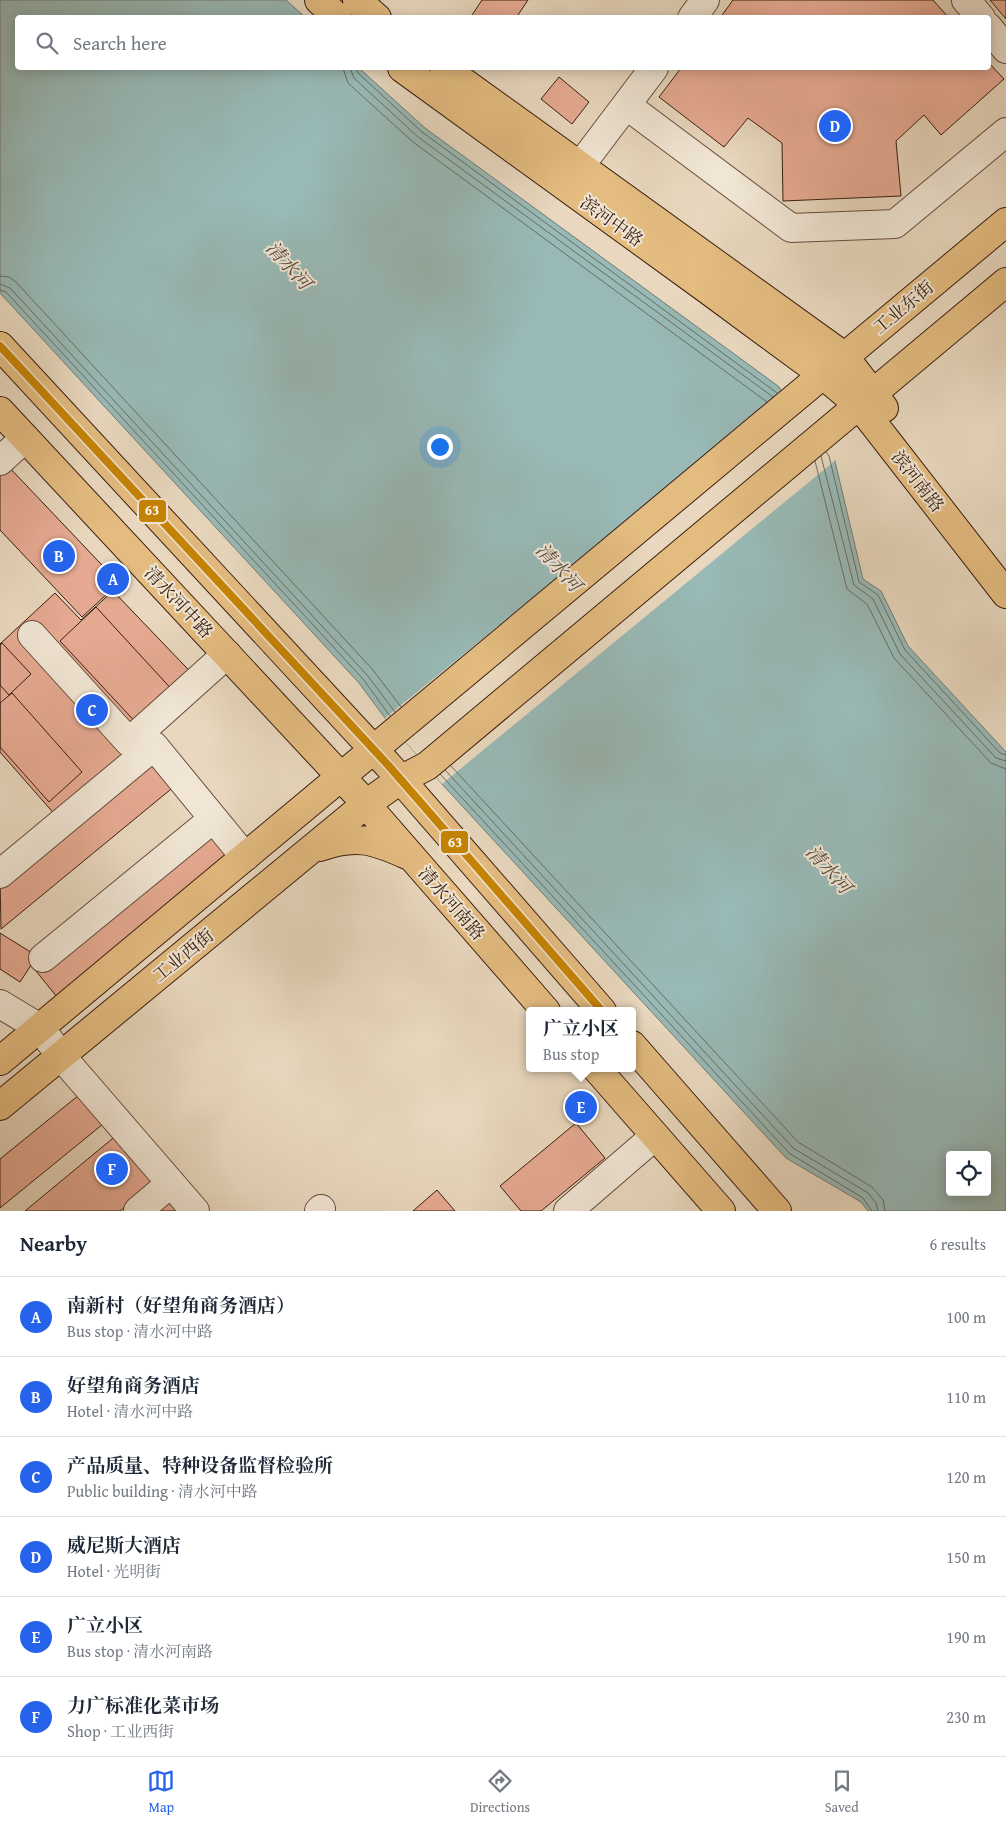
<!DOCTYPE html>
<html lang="en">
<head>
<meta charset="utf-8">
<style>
	:root { --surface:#fff; --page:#f6f6f7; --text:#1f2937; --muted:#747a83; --line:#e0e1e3; --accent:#2563eb }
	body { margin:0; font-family:"Gentium Book Plus","Noto Serif SC",serif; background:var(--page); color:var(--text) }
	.controls { position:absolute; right:15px; bottom:15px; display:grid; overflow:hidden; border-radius:5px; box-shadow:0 2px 12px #0003 }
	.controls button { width:45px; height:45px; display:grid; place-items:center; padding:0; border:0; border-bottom:1px solid var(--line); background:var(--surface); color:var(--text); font:25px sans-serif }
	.you { position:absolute; left:439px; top:446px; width:18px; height:18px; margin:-12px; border:4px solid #fff; border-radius:50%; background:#1a73e8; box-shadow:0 0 0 8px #1a73e833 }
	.badge { display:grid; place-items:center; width:32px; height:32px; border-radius:50%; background:var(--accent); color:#fff; font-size:16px; font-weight:700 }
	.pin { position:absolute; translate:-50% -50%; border:2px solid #fff; box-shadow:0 1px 5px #0006 }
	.popup { position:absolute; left:526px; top:1007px; width:110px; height:65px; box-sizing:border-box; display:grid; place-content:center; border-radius:5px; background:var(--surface); filter:drop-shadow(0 1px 4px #0005); font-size:16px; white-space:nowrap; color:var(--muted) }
	.popup b { font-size:19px; color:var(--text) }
	.popup::after { content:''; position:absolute; left:50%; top:100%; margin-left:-10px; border:10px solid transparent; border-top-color:var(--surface) }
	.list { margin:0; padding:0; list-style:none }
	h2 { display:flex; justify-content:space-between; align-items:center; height:65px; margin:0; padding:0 20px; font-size:21px }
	h2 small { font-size:16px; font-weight:400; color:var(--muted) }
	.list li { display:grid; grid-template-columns:32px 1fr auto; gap:15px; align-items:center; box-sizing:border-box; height:80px; padding:0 20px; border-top:1px solid var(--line) }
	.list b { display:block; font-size:19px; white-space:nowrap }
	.list p { margin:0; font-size:16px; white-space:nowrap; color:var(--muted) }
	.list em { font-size:16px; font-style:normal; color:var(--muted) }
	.icon { flex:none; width:28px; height:28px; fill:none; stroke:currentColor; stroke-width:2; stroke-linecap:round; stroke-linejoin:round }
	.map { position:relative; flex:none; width:1006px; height:1211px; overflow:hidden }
	.search { position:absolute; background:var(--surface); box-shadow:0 2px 12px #0003; left:15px; right:15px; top:15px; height:55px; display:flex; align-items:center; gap:12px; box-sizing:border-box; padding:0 18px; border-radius:5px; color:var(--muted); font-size:19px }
	.sheet { height:545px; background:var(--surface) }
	nav { display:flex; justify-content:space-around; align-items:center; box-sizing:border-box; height:70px; border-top:1px solid var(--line); background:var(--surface); font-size:14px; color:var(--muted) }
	nav a { display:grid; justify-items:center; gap:2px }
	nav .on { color:var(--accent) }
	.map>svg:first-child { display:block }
</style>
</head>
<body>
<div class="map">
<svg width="1006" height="1211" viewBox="0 0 1006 1211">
	<rect width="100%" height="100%" fill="#e9d8bf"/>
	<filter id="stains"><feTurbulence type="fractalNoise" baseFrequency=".004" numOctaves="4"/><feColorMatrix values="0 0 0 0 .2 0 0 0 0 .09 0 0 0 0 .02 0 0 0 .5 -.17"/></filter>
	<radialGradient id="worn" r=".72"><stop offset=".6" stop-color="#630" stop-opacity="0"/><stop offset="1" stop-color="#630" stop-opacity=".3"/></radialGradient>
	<!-- water -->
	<path fill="#98b9b6" stroke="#727b73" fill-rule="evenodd" d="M0 0H286L305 17 18 18V68H359L425 128 778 386 833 453 863 579 881 591 908 646 1006 752V1211H868L861 1202 786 1158 442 784 385 718 359 683 0 293ZM950 1155H987V1192H950Z"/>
	<!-- pier -->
	<path fill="#e9d8bf" d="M786 392 835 452 837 459 442 784 385 718Z"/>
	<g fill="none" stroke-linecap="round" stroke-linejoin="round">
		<!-- shore -->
		<path stroke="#686c62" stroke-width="1" d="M343 68 348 83 413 142 767 402
			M350 68 354 78 418 137 773 397
			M356 68 358 73 422 132 777 393
			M0 276 9 277 16 282 373 670 401 707
			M0 284 10 288 367 675 395 712
			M0 290 6 292 363 679 390 716
			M826 452 829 456 859 582 878 595 905 650 1000 753 1006 755
			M821 456 854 585 873 599 900 654 996 758 1006 761
			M815 461 847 589 867 604 894 658 991 763 1006 769
			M451 766 798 1142 872 1187 883 1200 885 1211
			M445 770 793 1148 868 1193 876 1203 878 1211
			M440 774 789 1153 863 1198 872 1211"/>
	</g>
	<!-- building -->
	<path fill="#e6aa92" stroke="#381e0f" d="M482 0H528L516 18H470Z
		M733 0H933L949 18H720Z
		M990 0H1006V19Z
		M988 62 1004 79 941 135 924 115 896 141 901 196 783 201 782 143 748 118 724 147 659 97 681 68H988Z
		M559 77 589 102 572 124 541 99Z
		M7 465 119 583 82 617 0 530V472Z
		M113 591 206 688 155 738 57 817 0 752V644L55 593 81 620Z
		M96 607 176 694 140 727 60 641Z
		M2 643 31 674 9 695 0 685V645Z
		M12 693 82 772 49 802 0 747V703Z
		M150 754 176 785 1 929 0 878Z
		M210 827 236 858 61 1002 36 971Z
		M0 933 37 956 20 982 0 969Z
		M79 1095 103 1124 0 1208V1159Z
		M576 1123 605 1158 541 1211H521L500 1186Z
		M118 1134 156 1181 120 1211H25Z
		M437 1190 455 1211H413Z
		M174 1193 188 1211H152Z"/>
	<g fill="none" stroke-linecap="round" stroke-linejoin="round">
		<!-- minor casing -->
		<g stroke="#644c3b" stroke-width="30">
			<path id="minor" d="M966 0 981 18
				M692 18 705 0
				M988 27 1006 49
				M626 105 791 228 895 224 1006 132
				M580 166 654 68
				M0 461 25 438
				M32 635 129 742 227 654
				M0 874 154 746 245 857
				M43 958 213 819
				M0 1004 40 1028 61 1056 195 1211
				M138 1211 171 1183
				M319 1211 321 1209
				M568 1211 655 1136"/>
		</g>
		<!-- major casing -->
		<g stroke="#381e0f" stroke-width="30">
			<path id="major" d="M319 0 338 18
				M357 0 377 18
				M402 68 708 290 822 374 859 405 1006 594
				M444 68 844 356 884 408
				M0 346 388 765 602 1011
				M0 411 357 794 546 1011
				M320 847C355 834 374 840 407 855
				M632 1045 777 1211
				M0 1061 1006 222
				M596 1068 721 1211
				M0 1106 366 804 400 780 427 766 1006 282"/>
		</g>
		<!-- minor -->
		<use href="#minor" stroke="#f1e6d5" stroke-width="28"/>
		<!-- major -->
		<use href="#major" stroke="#e4bc80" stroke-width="28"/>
		<!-- bus-1 casing -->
		<g stroke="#f1e6d5" stroke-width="11">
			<path id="bus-1" d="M0 346 388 765 602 1011"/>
		</g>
		<!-- bus-1 -->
		<use href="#bus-1" stroke="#c78404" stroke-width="8"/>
	</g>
	<g text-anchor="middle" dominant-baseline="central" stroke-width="4" stroke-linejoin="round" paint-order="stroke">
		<!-- street labels -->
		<g font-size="18" fill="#381e0f" stroke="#f1e6d5">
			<text transform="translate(612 221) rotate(36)">滨河中路</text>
			<text transform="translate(903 307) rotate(-40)">工业东街</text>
			<text transform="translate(918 481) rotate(52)">滨河南路</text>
			<text transform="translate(179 602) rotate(47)">清水河中路</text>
			<text transform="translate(452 903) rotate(49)">清水河南路</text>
			<text transform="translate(183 955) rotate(-39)">工业西街</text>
		</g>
		<!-- water labels -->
		<g font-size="19" font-style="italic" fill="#554c41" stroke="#f1e6d5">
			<text transform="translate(289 265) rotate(48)">清水河</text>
			<text transform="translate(559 567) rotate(48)">清水河</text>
			<text transform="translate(829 869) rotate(48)">清水河</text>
		</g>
	</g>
	<g stroke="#f1e6d5" stroke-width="2">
		<rect x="138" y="499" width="29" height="24" rx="5" fill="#c78404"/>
		<rect x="440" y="830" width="29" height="24" rx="5" fill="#c78404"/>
	</g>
	<g font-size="14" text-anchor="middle" font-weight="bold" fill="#fff">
		<text x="152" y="515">63</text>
		<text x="455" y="847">63</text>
	</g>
	<rect width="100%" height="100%" filter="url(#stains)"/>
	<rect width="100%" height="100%" fill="url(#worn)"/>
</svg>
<div class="controls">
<button><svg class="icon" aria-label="locate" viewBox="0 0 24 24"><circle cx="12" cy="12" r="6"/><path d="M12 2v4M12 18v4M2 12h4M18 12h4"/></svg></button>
</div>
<div class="you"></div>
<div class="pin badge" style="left:113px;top:579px">A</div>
<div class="pin badge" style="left:59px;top:556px">B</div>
<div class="pin badge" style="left:92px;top:710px">C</div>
<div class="pin badge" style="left:835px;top:126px">D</div>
<div class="pin badge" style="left:581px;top:1107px">E</div>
<div class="popup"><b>广立小区</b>Bus stop</div>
<div class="pin badge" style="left:112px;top:1169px">F</div>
<div class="search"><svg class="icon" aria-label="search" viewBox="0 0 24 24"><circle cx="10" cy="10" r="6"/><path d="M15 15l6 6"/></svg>Search here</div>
</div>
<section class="sheet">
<h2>Nearby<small>6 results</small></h2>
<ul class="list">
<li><span class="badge">A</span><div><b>南新村（好望角商务酒店）</b><p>Bus stop · 清水河中路</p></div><em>100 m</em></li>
<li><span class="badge">B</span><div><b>好望角商务酒店</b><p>Hotel · 清水河中路</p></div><em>110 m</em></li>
<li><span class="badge">C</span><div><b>产品质量、特种设备监督检验所</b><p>Public building · 清水河中路</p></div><em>120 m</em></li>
<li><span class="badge">D</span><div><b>威尼斯大酒店</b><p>Hotel · 光明街</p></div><em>150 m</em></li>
<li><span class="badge">E</span><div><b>广立小区</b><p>Bus stop · 清水河南路</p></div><em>190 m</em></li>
<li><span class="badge">F</span><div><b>力广标准化菜市场</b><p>Shop · 工业西街</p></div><em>230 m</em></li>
</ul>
</section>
<nav>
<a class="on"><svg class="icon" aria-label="map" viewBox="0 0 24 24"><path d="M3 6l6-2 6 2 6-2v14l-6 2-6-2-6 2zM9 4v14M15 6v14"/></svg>Map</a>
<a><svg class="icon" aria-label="directions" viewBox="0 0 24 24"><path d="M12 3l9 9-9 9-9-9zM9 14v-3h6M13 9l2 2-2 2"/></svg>Directions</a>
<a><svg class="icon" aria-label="saved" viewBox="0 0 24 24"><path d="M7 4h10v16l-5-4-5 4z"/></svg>Saved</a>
</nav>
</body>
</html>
